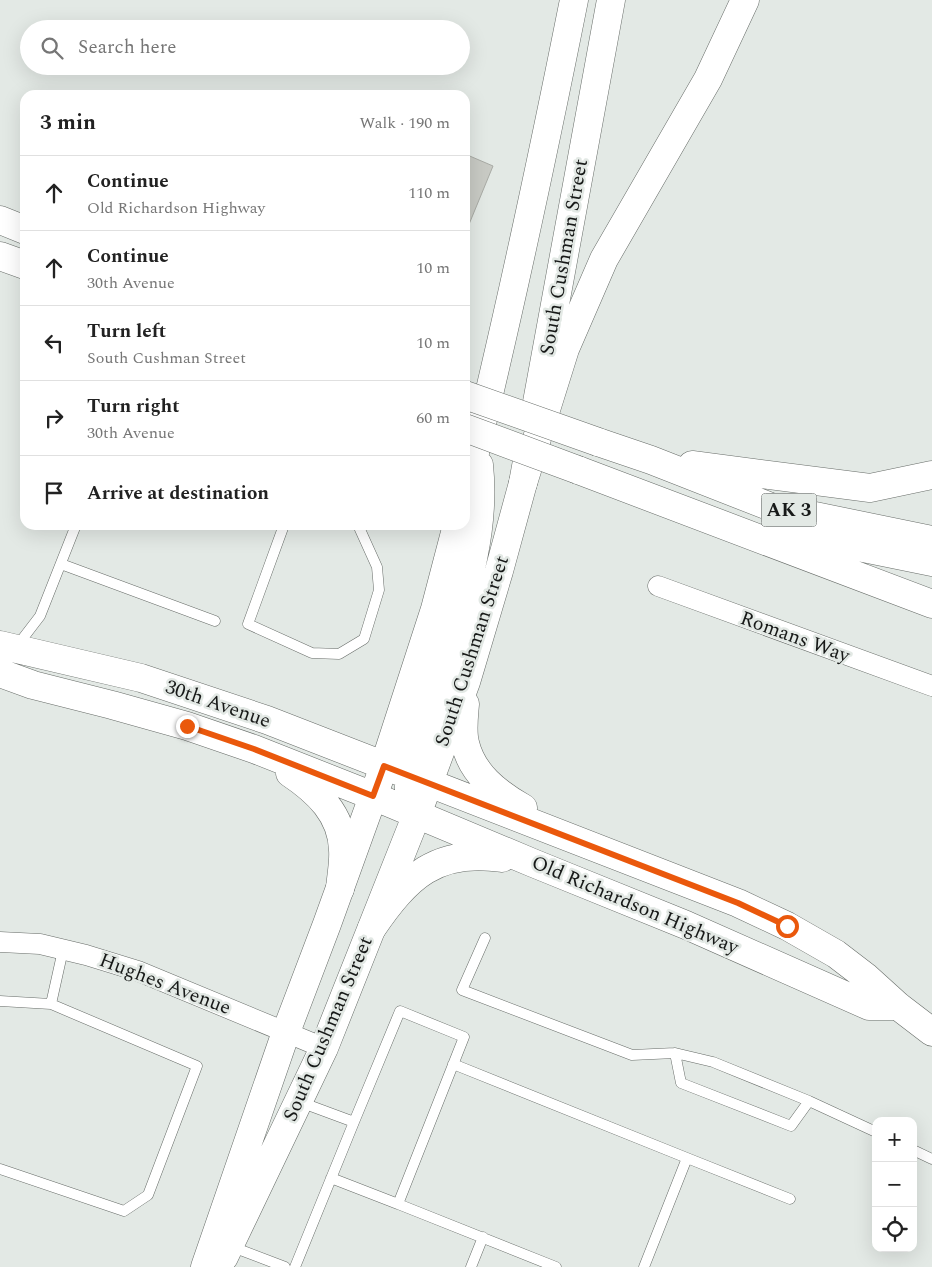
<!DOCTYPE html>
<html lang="en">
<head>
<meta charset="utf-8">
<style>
	:root { --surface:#fff; --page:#f6f6f6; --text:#222; --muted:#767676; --line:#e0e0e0 }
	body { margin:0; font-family:Spectral,serif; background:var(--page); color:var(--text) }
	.controls { position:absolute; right:15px; bottom:15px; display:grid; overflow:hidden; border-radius:10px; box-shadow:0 5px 20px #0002 }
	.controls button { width:45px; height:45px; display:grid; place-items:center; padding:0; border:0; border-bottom:1px solid var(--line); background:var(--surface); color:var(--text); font:25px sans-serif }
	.stop { position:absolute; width:15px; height:15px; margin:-11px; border:4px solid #ea580c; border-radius:50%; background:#fff }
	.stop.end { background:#ea580c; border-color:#fff; box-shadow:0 1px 5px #0008 }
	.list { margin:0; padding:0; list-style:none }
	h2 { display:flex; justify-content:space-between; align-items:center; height:65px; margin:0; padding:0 20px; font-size:21px }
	h2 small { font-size:16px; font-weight:400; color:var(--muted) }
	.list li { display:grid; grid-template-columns:32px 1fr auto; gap:15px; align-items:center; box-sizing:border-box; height:75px; padding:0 20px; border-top:1px solid var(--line) }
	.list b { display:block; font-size:19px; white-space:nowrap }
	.list p { margin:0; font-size:16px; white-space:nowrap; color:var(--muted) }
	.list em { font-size:16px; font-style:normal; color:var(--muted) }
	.icon { flex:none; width:28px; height:28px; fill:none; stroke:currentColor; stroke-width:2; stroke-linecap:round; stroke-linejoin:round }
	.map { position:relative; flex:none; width:932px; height:1267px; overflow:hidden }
	.search { position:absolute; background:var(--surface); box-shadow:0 5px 20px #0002; left:20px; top:20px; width:450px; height:55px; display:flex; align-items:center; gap:12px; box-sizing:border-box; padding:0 18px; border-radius:28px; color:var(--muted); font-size:19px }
	.panel { position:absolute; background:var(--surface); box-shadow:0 5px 20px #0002; left:20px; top:90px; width:450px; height:440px; border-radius:15px }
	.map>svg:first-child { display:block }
</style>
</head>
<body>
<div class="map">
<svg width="932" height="1267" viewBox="0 0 932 1267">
	<rect width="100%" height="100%" fill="#e3e9e5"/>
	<!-- building -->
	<path fill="#c8cac4" stroke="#a9aba5" d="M465 154 493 166 465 234Z"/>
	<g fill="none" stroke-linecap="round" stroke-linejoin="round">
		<!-- lane casing -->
		<g stroke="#676c68" stroke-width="11">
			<path id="lane" d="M284 525 248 624 312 653 339 654 364 639 379 590 377 567 358 525
				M61 564 215 621
				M17 646 40 616 76 525
				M485 938 462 990 632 1055 675 1053 713 1062 809 1101 876 1132
				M0 1001 51 1004
				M675 1053 681 1083 791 1126 809 1101
				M453 1064 687 1158 644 1267
				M913 1150 932 1159
				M687 1158 790 1199
				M0 1169 124 1211 148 1195 197 1066 51 1004 63 950
				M331 1178 398 1204 464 1037 400 1011 354 1122
				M398 1204 556 1267
				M230 1246 285 1267
				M295 1267 354 1122 300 1102
				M471 1267 483 1237"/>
		</g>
		<!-- street casing -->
		<g stroke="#676c68" stroke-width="21">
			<path id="street" d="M658 586 932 686
				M0 942 40 944 86 955 138 971 324 1048"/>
		</g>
		<!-- secondary casing -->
		<g stroke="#676c68" stroke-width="29">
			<path id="secondary" d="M224 1257 324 1048 417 814
				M205 1267 286 1032 327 924 384 766"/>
		</g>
		<!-- primary casing -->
		<g stroke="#676c68" stroke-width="29">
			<path id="primary" d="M535 413 611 0
				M465 493C506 329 541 165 574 0
				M0 645 141 678 267 720 738 903 787 926 836 954 866 977 898 1006 932 1032
				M0 673 33 685 112 705 187 726 254 749 373 796 533 863 686 925 869 1006H898
				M465 704C464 716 462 731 465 743 472 774 497 793 523 808
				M384 766 435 609 457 525
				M290 773C317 791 342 814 343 850 344 862 341 876 340 889
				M409 794V776C421 734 434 693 447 652 466 591 486 530 479 465
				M422 801 466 682 499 571 523 483 527 461
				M372 928C407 877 436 848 502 858"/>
		</g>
		<!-- highway casing -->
		<g stroke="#676c68" stroke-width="29">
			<path id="highway" d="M0 220 25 230
				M0 256 25 265
				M598 442 651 460 771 507 932 540
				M692 465 870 488 932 475
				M578 470 932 604
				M523 483 565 349 604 259 708 79 745 0
				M775 530 932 562"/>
		</g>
		<!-- lane -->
		<use href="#lane" stroke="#fff" stroke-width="10"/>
		<!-- street -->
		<use href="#street" stroke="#fff" stroke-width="20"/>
		<!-- secondary -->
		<use href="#secondary" stroke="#fff" stroke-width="28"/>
		<!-- primary -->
		<use href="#primary" stroke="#fff" stroke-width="28"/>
		<!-- highway -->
		<use href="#highway" stroke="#fff" stroke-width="28"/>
		<!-- highway-bridge casing -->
		<g stroke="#676c68" stroke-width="29" stroke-linecap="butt">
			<path id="highway-bridge" d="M465 395 598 442
				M465 428 578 470"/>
		</g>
		<!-- highway-bridge -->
		<use href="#highway-bridge" stroke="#fff" stroke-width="28"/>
	</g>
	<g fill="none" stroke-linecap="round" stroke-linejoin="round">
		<!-- route -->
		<path stroke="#ea580c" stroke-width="6" d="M187 726 254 749 373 796 384 766 738 903 787 926"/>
	</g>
	<g text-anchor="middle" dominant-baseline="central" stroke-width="5" stroke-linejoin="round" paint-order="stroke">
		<!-- shield labels -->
		<rect fill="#e3e9e5" stroke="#545756" stroke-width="1" x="761.5" y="493.5" width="55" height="33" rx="4"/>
		<g font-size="19" font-weight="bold" fill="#171918">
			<text x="789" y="510">AK 3</text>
		</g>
		<!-- street labels -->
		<g font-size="20" fill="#171918" stroke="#e3e9e5">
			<text transform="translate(564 257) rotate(-80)">South Cushman Street</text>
			<text transform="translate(795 637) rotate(20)">Romans Way</text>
			<text transform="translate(472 651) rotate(-72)">South Cushman Street</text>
			<text transform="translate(218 704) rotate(19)">30th Avenue</text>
			<text transform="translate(635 905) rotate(23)">Old Richardson Highway</text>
			<text transform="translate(165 984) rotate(21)">Hughes Avenue</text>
			<text transform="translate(328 1029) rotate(-67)">South Cushman Street</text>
		</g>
	</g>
</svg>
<div class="controls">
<button>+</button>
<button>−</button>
<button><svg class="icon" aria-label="locate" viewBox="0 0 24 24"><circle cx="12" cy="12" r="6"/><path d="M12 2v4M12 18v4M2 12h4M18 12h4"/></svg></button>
</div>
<div class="stop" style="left:787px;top:926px"></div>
<div class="stop end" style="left:187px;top:726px"></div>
<div class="search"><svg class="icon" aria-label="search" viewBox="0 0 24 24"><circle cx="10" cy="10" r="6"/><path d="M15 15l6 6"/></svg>Search here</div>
<section class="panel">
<h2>3 min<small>Walk · 190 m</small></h2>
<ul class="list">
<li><svg class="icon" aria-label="ahead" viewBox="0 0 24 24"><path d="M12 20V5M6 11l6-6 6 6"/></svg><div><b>Continue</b><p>Old Richardson Highway</p></div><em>110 m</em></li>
<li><svg class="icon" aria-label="ahead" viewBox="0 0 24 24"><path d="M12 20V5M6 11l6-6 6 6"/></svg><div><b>Continue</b><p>30th Avenue</p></div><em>10 m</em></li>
<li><svg class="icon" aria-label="left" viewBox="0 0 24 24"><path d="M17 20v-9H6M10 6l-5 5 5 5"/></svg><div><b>Turn left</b><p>South Cushman Street</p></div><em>10 m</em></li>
<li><svg class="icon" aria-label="right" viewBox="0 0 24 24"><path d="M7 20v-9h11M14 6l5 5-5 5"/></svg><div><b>Turn right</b><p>30th Avenue</p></div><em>60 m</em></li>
<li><svg class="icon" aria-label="arrive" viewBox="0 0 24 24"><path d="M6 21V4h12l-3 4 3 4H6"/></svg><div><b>Arrive at destination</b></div></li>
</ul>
</section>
</div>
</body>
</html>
